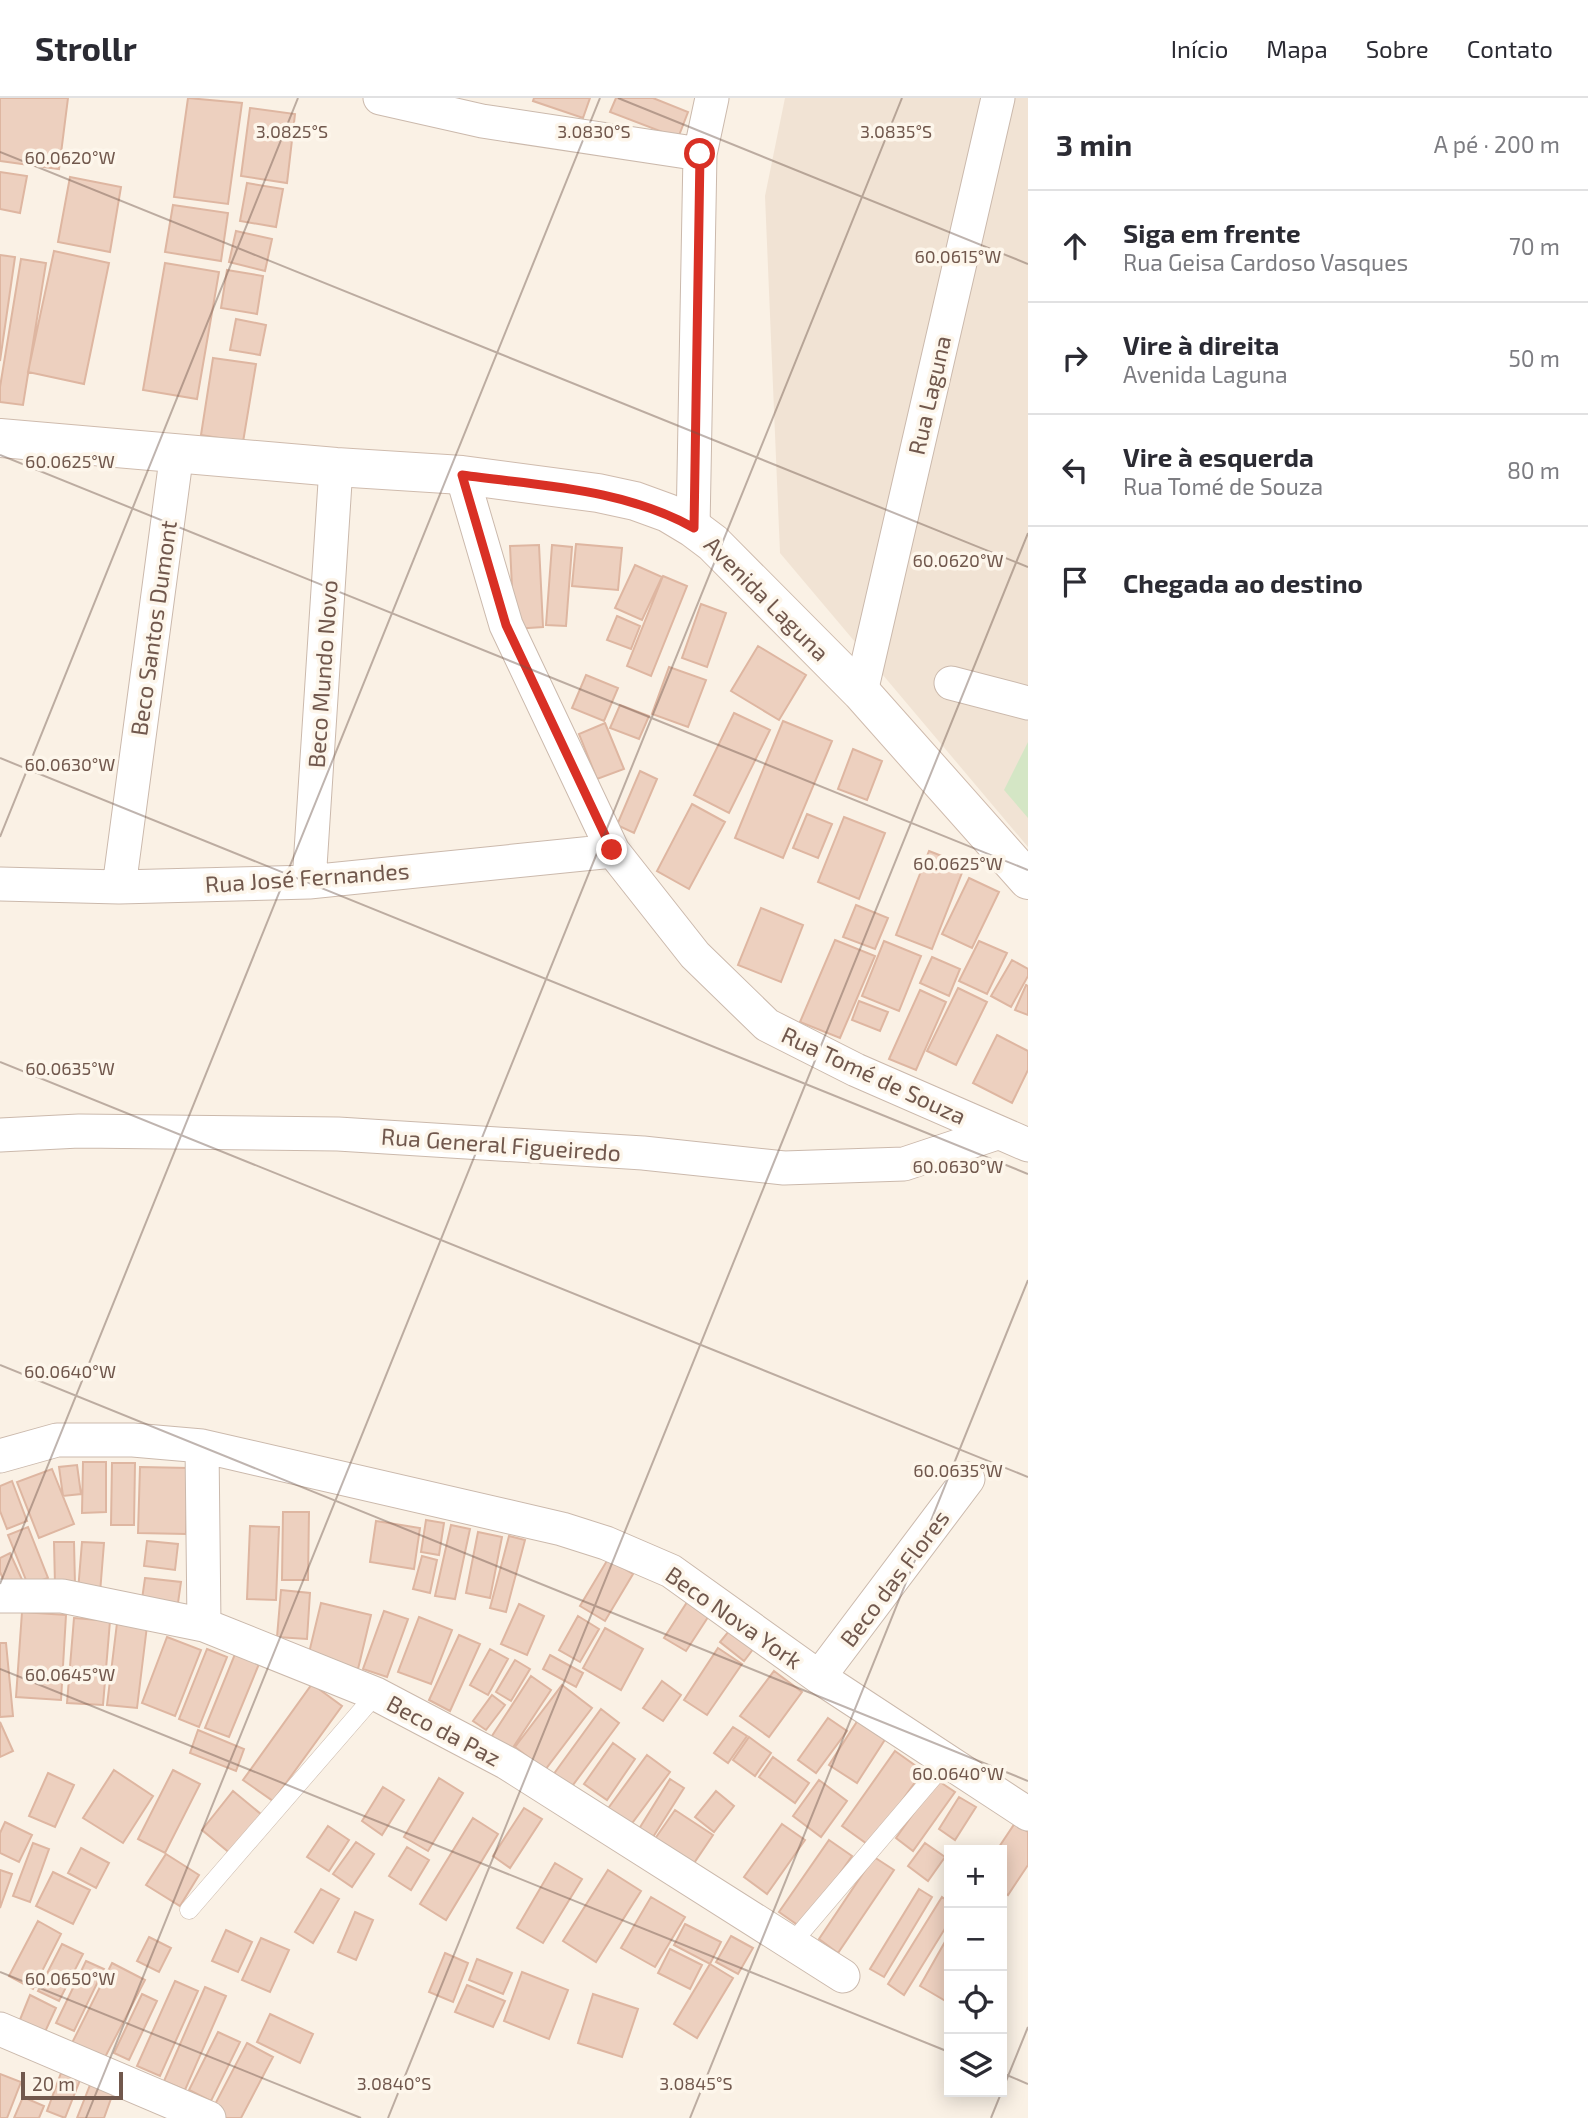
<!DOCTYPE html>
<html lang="pt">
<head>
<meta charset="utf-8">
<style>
	:root { --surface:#fff; --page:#f2f2f3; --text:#2b2b33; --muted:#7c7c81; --line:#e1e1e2 }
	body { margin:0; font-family:"Exo 2",sans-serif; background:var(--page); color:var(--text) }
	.controls { position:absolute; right:21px; bottom:21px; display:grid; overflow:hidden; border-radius:0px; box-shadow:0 4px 18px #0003 }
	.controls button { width:63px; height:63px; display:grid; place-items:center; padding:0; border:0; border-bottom:2px solid var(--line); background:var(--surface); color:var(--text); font:35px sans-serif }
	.scale { position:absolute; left:21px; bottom:18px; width:102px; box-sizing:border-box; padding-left:7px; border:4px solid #71584d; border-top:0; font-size:19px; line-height:24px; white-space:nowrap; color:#71584d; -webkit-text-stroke:5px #fdf6eb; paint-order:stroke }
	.stop { position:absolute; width:21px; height:21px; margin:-16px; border:5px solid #d93025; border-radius:50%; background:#fff }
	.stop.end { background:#d93025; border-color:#fff; box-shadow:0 2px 7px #0008 }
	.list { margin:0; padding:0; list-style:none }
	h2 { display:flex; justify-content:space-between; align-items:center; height:91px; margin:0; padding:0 28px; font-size:30px }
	h2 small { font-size:23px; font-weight:400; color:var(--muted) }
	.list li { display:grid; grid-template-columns:46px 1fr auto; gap:21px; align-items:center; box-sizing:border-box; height:112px; padding:0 28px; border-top:2px solid var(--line) }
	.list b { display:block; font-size:26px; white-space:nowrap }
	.list p { margin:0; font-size:23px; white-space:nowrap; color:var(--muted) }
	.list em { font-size:23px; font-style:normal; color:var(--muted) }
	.icon { flex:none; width:38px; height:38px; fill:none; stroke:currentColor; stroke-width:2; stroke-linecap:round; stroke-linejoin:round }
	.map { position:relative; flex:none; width:1028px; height:2020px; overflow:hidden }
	header { display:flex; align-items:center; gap:42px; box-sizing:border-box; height:98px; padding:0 35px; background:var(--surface); border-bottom:2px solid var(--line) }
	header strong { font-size:33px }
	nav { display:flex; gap:38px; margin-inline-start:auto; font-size:24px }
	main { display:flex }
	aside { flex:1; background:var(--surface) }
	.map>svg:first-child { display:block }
</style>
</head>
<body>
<header>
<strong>Strollr</strong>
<nav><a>Início</a><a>Mapa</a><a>Sobre</a><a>Contato</a></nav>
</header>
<main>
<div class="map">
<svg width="1028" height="2020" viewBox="0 0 1028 2020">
	<rect width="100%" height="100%" fill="#faf1e5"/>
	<!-- residential -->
	<path fill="#f1e3d4" d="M785 0H1028V749L780 455 765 98Z"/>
	<!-- green -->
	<path fill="#d4e6c5" d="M1028 644V720L1004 692Z"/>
	<!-- building -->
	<path fill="#edd0bf" stroke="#deb6a1" stroke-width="2" d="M0 0H68L59 71 0 63Z
		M188 0 242 5 228 106 174 99Z
		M534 0H590L583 20 533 3Z
		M616 0H653L688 14 678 40 610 14Z
		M250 10 295 16 287 85 241 78Z
		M0 74 27 78 20 115 0 111Z
		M70 79 121 89 110 154 58 144Z
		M247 85 283 91 276 129 240 123Z
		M173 107 228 115 221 163 165 154Z
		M236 133 272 141 265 173 229 164Z
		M54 153 109 165 84 286 28 274Z
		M0 157 15 159 0 263Z
		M21 161 46 165 23 307 0 304V289Z
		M165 165 219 174 197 301 143 292Z
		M227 172 263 178 257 216 221 210Z
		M236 221 266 227 260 257 230 252Z
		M213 260 256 266 243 344 201 337Z
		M576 446 622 450 618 492 572 488Z
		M539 447 543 529 514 531 510 448Z
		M552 447 572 449 566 528 546 527Z
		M635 467 662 479 642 522 615 510Z
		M663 478 687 488 651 578 627 568Z
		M701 506 726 515 707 569 682 560Z
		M617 518 640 528 631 551 607 542Z
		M758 548 806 577 779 622 731 593Z
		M669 569 706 582 688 629 652 616Z
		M586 577 618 590 604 623 572 610Z
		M620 607 649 618 639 641 610 630Z
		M734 615 770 632 729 715 694 697Z
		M783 623 832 643 783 760 735 740Z
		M605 625 624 671 597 681 579 636Z
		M853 651 882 663 867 702 838 691Z
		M640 673 657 681 634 735 617 727Z
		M692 706 725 724 689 791 657 773Z
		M807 716 832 726 818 760 793 750Z
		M844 719 885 735 859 801 818 784Z
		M929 753 965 767 932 851 896 837Z
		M969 780 999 794 972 850 942 836Z
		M856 807 888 820 875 851 843 839Z
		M761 810 803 827 781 884 738 867Z
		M835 842 875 858 840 940 800 924Z
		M884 843 921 858 899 913 862 898Z
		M979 843 1007 855 987 896 959 883Z
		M932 859 960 871 949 898 920 885Z
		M1012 862 1028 871V878L1011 909 991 898Z
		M1026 887 1028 888V917L1015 912Z
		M958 890 987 904 956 967 927 953Z
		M920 892 946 904 916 972 889 961Z
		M859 903 888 914 880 933 852 922Z
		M997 937 1028 953V972L1012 1005 973 985Z
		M83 1364H106V1414L82 1415Z
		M112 1365H135L134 1427H111Z
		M77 1367 81 1396 63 1398 59 1369Z
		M140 1369 188 1370 186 1436 138 1435Z
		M52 1371 74 1426 39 1440 17 1384Z
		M12 1383 27 1423 7 1431 0 1413V1388Z
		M283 1414H309L308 1482H282Z
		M426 1422 444 1425 439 1457 421 1454Z
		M376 1423 420 1430 414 1471 370 1464Z
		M451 1427 470 1431 455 1501 435 1498Z
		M250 1428 279 1429 276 1502 247 1501Z
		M28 1429 48 1480 28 1487 8 1437Z
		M478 1434 502 1439 490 1500 466 1495Z
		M509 1438 525 1442 506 1514 490 1510Z
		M147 1443 178 1446 175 1472 144 1468Z
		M54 1444H74L75 1487H55Z
		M82 1444 104 1445 100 1495 78 1493Z
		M10 1455 24 1486 8 1493 0 1474V1460Z
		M422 1458 437 1462 430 1495 413 1491Z
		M608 1461 633 1476 605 1523 580 1508Z
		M145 1480 181 1484 177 1512 141 1508Z
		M281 1492 310 1495 307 1541 277 1539Z
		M691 1498 712 1513 686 1553 664 1540Z
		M321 1505 371 1517 358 1571 308 1559Z
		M519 1506 544 1518 527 1557 501 1546Z
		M384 1513 408 1521 387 1579 363 1571Z
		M22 1514 66 1517 61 1602 16 1599Z
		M578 1518 599 1531 580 1564 559 1552Z
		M419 1519 452 1532 431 1586 398 1574Z
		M74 1520 110 1523 103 1607 67 1605Z
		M117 1525 147 1528 137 1610 107 1607Z
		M733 1528 757 1546 744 1563 720 1544Z
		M605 1530 643 1551 621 1592 583 1570Z
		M459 1537 480 1546 450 1613 429 1602Z
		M167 1539 201 1552 175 1618 142 1605Z
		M0 1545H6L13 1618 0 1619Z
		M718 1550 742 1566 707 1617 684 1602Z
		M207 1551 227 1559 199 1629 179 1621Z
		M490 1551 508 1561 488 1597 470 1587Z
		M235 1556 259 1566 229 1639 205 1630Z
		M550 1557 583 1575 576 1589 543 1571Z
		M515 1562 530 1571 511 1603 496 1594Z
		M774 1573 802 1594 769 1639 740 1618Z
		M531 1578 551 1592 510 1654 490 1641Z
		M662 1583 681 1597 663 1623 643 1610Z
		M312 1586 342 1608 273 1703 243 1682Z
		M562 1587 592 1610 545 1672 515 1649Z
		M492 1597 505 1607 486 1632 473 1623Z
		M601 1611 619 1625 570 1691 553 1677Z
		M828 1620 847 1633 816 1675 798 1662Z
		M858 1622 886 1640 857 1685 829 1667Z
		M0 1624 13 1653 0 1659Z
		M733 1629 747 1638 728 1665 714 1655Z
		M198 1632 244 1651 236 1673 190 1655Z
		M749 1639 771 1655 755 1678 733 1662Z
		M613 1645 635 1661 607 1702 584 1686Z
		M895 1653 923 1673 870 1748 842 1728Z
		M647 1657 670 1674 627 1732 604 1716Z
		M773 1659 809 1685 795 1705 759 1679Z
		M114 1672 153 1698 123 1745 83 1720Z
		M173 1672 200 1686 165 1755 138 1741Z
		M48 1675 74 1687 55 1729 29 1718Z
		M439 1680 463 1695 428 1753 404 1739Z
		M670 1681 684 1690 648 1747 634 1739Z
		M819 1682 847 1703 821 1739 793 1718Z
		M937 1682 955 1694 913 1753 896 1740Z
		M383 1689 404 1702 382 1737 362 1723Z
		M233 1693 262 1717 231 1756 202 1732Z
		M716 1693 734 1708 714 1734 695 1719Z
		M959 1699 976 1709 955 1742 939 1731Z
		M524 1710 542 1721 510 1770 493 1758Z
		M675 1712 713 1737 688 1774 650 1748Z
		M473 1720 498 1736 446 1822 420 1806Z
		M5 1724 32 1737 19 1764 0 1755V1735Z
		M1015 1725 1028 1734V1767L1008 1797 1002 1793V1752H997Z
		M782 1726 805 1742 767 1796 744 1779Z
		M328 1728 349 1742 329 1773 307 1759Z
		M829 1742 852 1758 802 1830 779 1814Z
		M356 1744 374 1756 352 1789 333 1776Z
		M33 1745 49 1751 30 1804 13 1798Z
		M925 1745 945 1759 928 1783 908 1768Z
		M407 1749 429 1762 411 1792 389 1778Z
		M81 1750 109 1765 96 1790 68 1775Z
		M166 1756 199 1777 180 1808 146 1787Z
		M874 1759 894 1772 838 1855 819 1841Z
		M555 1765 582 1781 543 1845 517 1830Z
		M0 1772 12 1776 0 1810Z
		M608 1772 641 1793 596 1864 563 1843Z
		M53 1774 90 1792 73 1826 36 1808Z
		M321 1791 339 1801 313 1845 295 1834Z
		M919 1791 932 1799 884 1879 870 1871Z
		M651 1799 685 1819 655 1869 621 1850Z
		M942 1799 949 1804V1824L904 1897 888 1886Z
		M355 1814 373 1822 356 1862 338 1854Z
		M38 1823 61 1836 33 1891 9 1878Z
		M685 1826 721 1844 710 1866 674 1847Z
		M226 1832 252 1844 238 1874 212 1863Z
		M731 1838 753 1850 738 1876 716 1864Z
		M149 1839 171 1850 159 1874 137 1863Z
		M261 1840 289 1852 270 1894 242 1882Z
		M946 1842 949 1844V1905L920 1888Z
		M62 1846 83 1856 59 1903 38 1893Z
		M670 1851 702 1867 690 1891 658 1875Z
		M445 1855 468 1865 453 1904 429 1894Z
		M477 1861 512 1875 503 1896 469 1882Z
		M86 1863 104 1871 74 1933 56 1925Z
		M112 1865 145 1882 101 1967 69 1951Z
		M710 1866 733 1880 697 1940 674 1926Z
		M522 1874 568 1892 549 1941 504 1923Z
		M175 1883 198 1893 160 1978 137 1968Z
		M467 1887 505 1903 493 1929 455 1914Z
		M205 1889 226 1898 185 1992 164 1983Z
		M142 1896 157 1903 129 1962 114 1955Z
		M593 1896 638 1911 622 1959 578 1945Z
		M30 1897 56 1910 44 1936 19 1924Z
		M270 1916 313 1936 300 1965 257 1944Z
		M218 1934 240 1944 211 2003 189 1992Z
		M247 1945 273 1959 241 2020H222L211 2014Z
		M61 1975 80 1982 65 2020 47 2013Z
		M0 1976 21 1984 7 2020H0Z
		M90 1987 113 1995 104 2020H77Z
		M23 1999 44 2008 39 2020H14Z"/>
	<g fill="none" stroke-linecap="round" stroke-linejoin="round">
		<!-- lane casing -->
		<g stroke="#cbb9ac" stroke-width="19">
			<path id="lane" d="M189 1812 376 1596
				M792 1845 946 1664"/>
		</g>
		<!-- street casing -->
		<g stroke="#cbb9ac" stroke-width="35">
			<path id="street" d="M380 0 482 23 700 56
				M462 377 506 527 613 753 695 857 767 927 856 972 1028 1047
				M693 430 700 56 712 0
				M951 585 1028 605
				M861 594 998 0
				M309 784 336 369
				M0 786 119 789 309 784 613 753
				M119 789 177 354
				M0 1037 79 1033 338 1036 643 1055 784 1070 904 1066 997 1035
				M202 1348 204 1527
				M0 1358 57 1342H133L202 1348 562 1431 606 1445 671 1473 819 1579 1028 1716
				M0 1498H62L204 1527 376 1596 507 1665 843 1878
				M819 1579 968 1381
				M0 1931 209 2020"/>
		</g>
		<!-- secondary casing -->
		<g stroke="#cfbbad" stroke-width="40">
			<path id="secondary" d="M0 340 336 369 462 377 598 395 635 403 668 415 693 430 713 445 861 594 1028 782"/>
		</g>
		<!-- lane -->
		<use href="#lane" stroke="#fff" stroke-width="18"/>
		<!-- street -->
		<use href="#street" stroke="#fff" stroke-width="33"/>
		<!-- secondary -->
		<use href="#secondary" stroke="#fff" stroke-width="38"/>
	</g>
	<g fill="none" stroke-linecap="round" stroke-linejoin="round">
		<!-- route -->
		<path stroke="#d93025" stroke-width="9" d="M612 752 506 527 462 377C541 388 623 390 694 430L700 56"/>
	</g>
	<!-- ticks -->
	<path fill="none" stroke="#71584d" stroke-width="2" stroke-opacity="0.45" d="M618 0 1028 166M0 54 1028 469M0 357 1028 772M0 660 1028 1076M0 739 298 0M0 964 1028 1379M0 1267 1028 1683M0 1486 600 0M0 1571 949 1954M0 1874 361 2020M1002 1975 1028 1986M86 2020 902 0M388 2020 1028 435M690 2020 1028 1182M991 2020 1028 1929"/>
	<g text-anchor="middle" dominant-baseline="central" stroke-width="7" stroke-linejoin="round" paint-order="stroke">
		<!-- street labels -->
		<g font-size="23" fill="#71584d" stroke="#fdf6eb">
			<text transform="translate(929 297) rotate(-77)">Rua Laguna</text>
			<text transform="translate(767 500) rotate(45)">Avenida Laguna</text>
			<text transform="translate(153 530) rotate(-82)">Beco Santos Dumont</text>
			<text transform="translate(322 576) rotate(-86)">Beco Mundo Novo</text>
			<text transform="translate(307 779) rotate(-4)">Rua José Fernandes</text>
			<text transform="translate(874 977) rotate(25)">Rua Tomé de Souza</text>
			<text transform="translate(501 1046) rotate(4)">Rua General Figueiredo</text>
			<text transform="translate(894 1480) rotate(-53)">Beco das Flores</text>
			<text transform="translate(734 1519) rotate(35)">Beco Nova York</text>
			<text transform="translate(444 1632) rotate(28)">Beco da Paz</text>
		</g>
	</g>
	<g font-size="18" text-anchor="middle" fill="#71584d" stroke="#fdf6eb" stroke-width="7" stroke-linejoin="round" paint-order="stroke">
		<text x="292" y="40">3.0825°S</text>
		<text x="594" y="40">3.0830°S</text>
		<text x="896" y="40">3.0835°S</text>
		<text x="70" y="66">60.0620°W</text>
		<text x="958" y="165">60.0615°W</text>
		<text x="70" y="370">60.0625°W</text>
		<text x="958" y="469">60.0620°W</text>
		<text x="70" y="673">60.0630°W</text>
		<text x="958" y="772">60.0625°W</text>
		<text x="70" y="977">60.0635°W</text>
		<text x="958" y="1075">60.0630°W</text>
		<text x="70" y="1280">60.0640°W</text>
		<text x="958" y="1379">60.0635°W</text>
		<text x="70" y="1583">60.0645°W</text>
		<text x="958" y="1682">60.0640°W</text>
		<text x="70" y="1887">60.0650°W</text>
		<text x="394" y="1992">3.0840°S</text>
		<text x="696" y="1992">3.0845°S</text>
	</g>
</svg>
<div class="controls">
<button>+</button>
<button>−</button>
<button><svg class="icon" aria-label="locate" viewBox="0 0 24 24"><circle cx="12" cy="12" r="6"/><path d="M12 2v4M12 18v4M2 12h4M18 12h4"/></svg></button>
<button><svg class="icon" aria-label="layers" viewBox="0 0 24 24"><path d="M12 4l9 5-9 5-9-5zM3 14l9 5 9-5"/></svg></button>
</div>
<div class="scale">20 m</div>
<div class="stop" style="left:700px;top:56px"></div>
<div class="stop end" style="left:612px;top:752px"></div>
</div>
<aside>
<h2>3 min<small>A pé · 200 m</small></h2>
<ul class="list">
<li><svg class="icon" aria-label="ahead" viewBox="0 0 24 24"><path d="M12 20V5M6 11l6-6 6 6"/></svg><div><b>Siga em frente</b><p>Rua Geisa Cardoso Vasques</p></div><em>70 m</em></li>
<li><svg class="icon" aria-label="right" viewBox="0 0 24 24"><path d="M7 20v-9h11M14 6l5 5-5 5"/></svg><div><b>Vire à direita</b><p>Avenida Laguna</p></div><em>50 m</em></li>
<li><svg class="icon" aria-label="left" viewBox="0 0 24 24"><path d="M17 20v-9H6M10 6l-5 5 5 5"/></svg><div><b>Vire à esquerda</b><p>Rua Tomé de Souza</p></div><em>80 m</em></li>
<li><svg class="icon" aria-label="arrive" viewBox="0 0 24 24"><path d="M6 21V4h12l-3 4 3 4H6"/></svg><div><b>Chegada ao destino</b></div></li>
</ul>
</aside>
</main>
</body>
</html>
